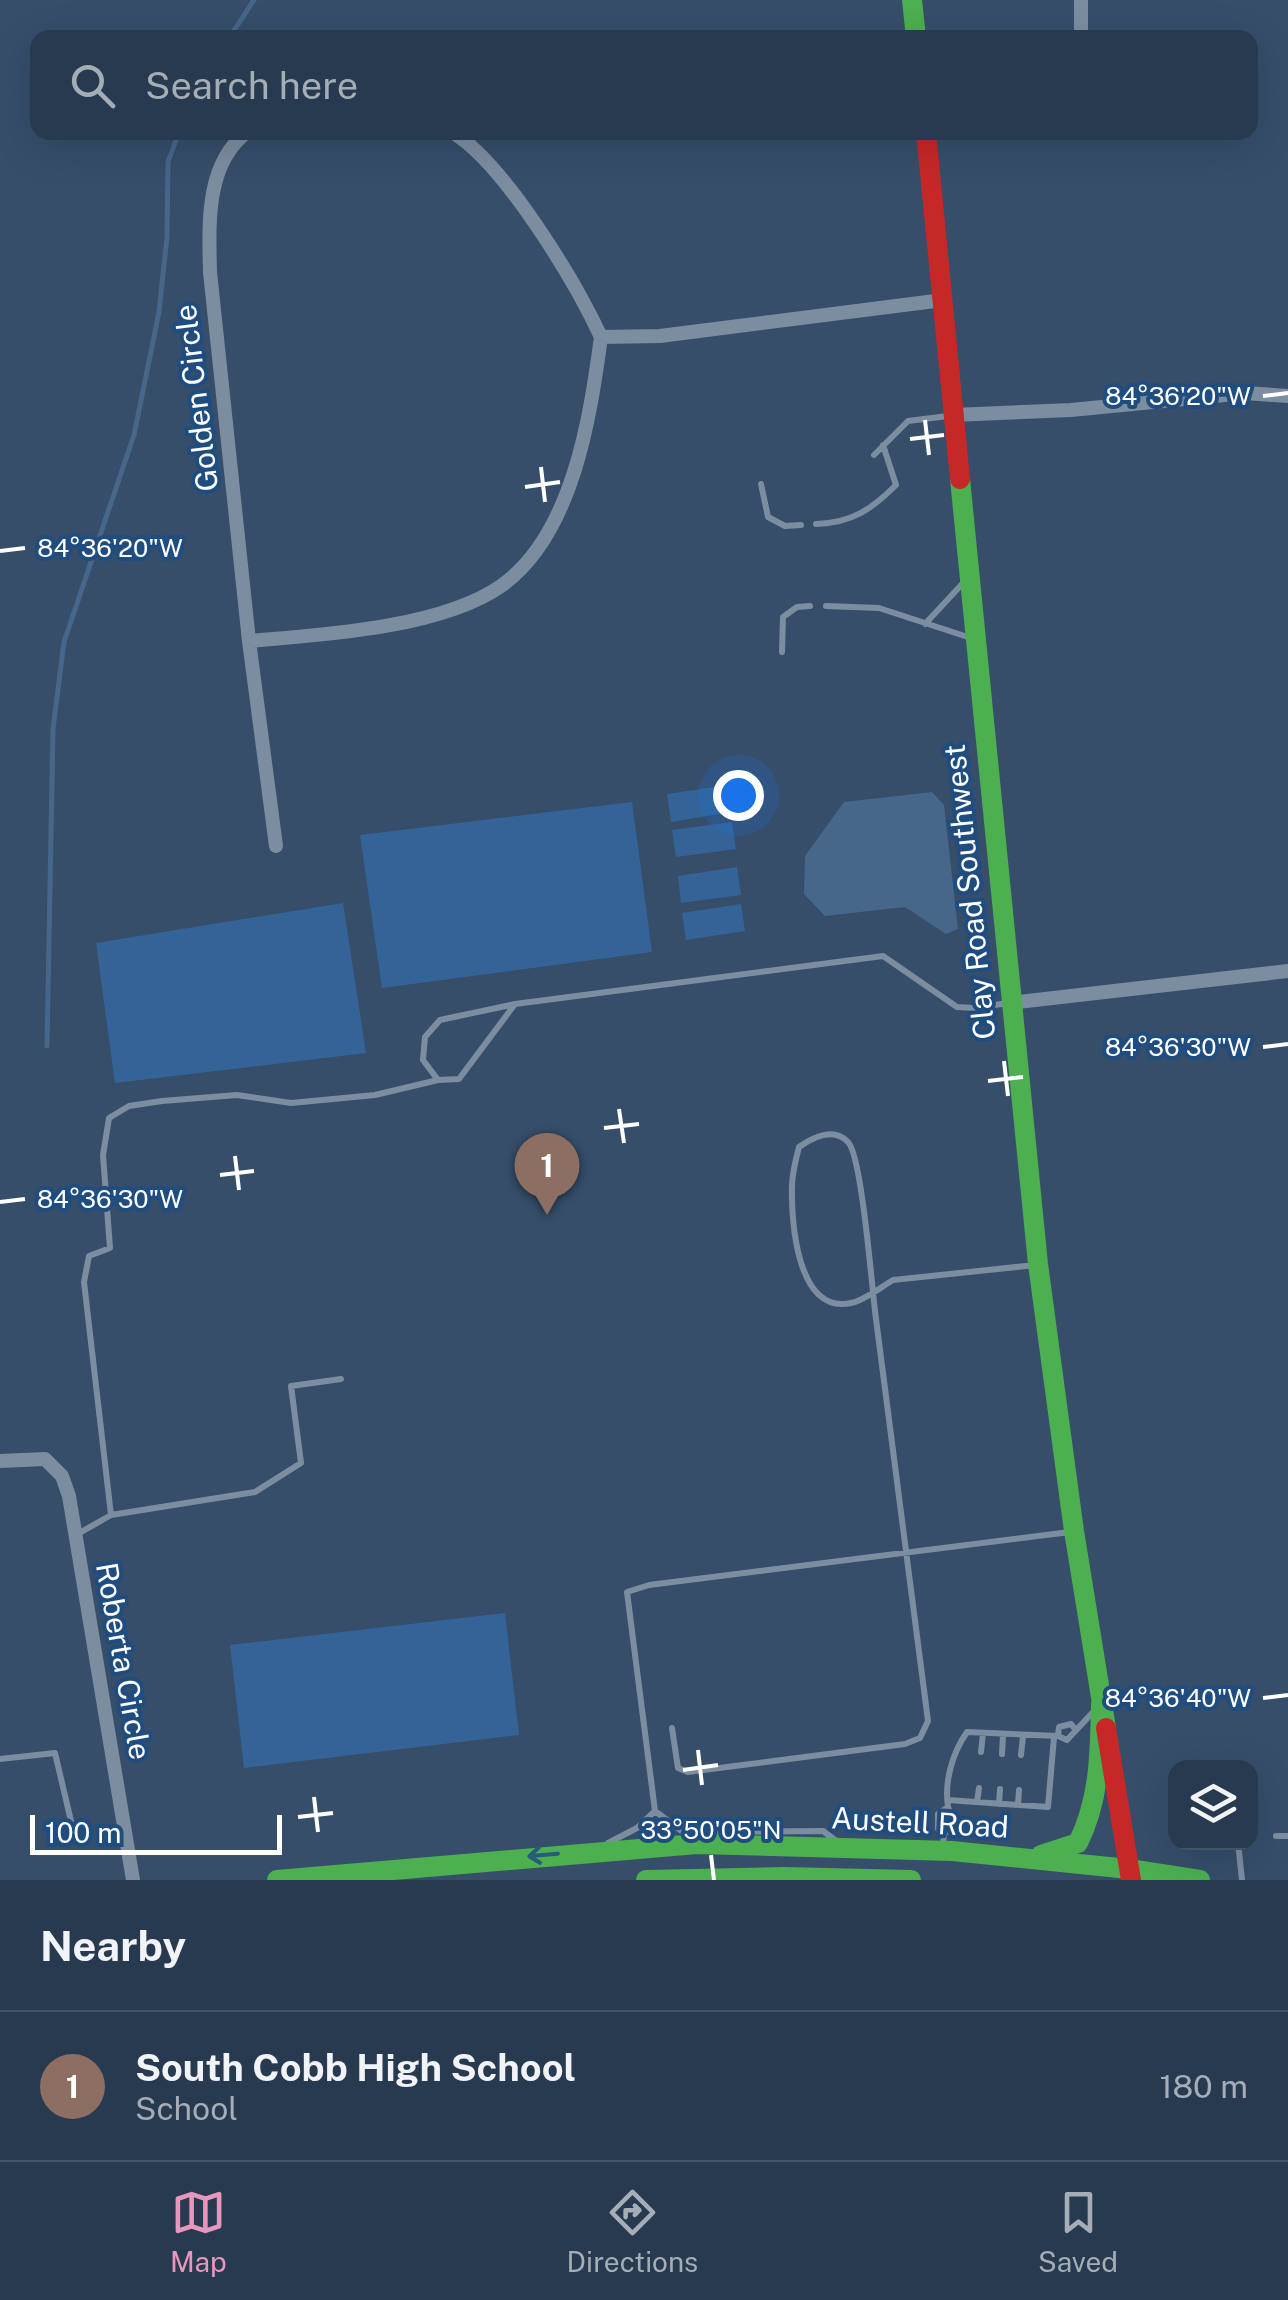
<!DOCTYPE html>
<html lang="en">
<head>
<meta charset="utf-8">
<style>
	:root { --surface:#283a50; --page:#304157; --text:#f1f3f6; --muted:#a5adb7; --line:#445467; --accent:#e797bd }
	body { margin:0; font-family:"Public Sans",sans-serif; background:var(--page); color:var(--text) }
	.controls { position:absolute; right:30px; bottom:30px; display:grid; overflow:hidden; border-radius:20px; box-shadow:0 10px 40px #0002 }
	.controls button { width:90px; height:90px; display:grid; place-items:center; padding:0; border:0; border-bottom:2px solid var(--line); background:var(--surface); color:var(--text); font:50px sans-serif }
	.scale { position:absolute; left:30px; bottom:25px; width:252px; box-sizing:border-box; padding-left:10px; border:5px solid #fff; border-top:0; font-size:28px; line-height:35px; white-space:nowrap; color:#fff; -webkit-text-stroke:8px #204d80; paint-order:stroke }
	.you { position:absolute; left:738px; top:795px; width:35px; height:35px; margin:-25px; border:8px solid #fff; border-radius:50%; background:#1a73e8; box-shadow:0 0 0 15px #1a73e833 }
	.badge { display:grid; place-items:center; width:65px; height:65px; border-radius:50%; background:var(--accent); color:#fff; font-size:32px; font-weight:700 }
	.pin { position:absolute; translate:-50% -82px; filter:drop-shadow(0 2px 5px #0008) }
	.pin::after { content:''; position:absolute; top:52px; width:35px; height:30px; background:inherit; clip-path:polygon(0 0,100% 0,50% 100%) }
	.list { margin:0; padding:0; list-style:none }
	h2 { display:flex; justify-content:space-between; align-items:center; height:130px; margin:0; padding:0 40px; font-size:42px }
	h2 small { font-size:32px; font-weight:400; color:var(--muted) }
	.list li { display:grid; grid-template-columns:65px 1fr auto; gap:30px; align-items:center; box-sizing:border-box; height:150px; padding:0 40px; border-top:2px solid var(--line) }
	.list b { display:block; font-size:38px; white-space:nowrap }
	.list p { margin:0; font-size:32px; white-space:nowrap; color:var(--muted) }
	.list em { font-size:32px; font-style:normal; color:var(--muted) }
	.icon { flex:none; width:55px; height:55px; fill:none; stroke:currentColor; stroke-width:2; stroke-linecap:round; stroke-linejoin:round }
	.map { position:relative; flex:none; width:1288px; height:1880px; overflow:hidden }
	.search { position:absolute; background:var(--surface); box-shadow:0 10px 40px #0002; left:30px; right:30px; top:30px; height:110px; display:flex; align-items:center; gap:25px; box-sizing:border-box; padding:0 35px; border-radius:20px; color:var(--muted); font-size:38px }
	.sheet { height:280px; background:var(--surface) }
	nav { display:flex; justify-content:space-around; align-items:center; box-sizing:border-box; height:140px; border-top:2px solid var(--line); background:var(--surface); font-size:28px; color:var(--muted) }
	nav a { display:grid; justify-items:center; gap:5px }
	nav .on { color:var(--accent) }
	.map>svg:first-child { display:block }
</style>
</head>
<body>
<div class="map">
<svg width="1288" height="1880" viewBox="0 0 1288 1880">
	<rect width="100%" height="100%" fill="#364e6a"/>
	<!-- green -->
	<path fill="#346497" d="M727 785 731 812 671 822 667 794Z
		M632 802 652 952 382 988 360 835Z
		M732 822 736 849 676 857 672 830Z
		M737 867 741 895 681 903 678 876Z
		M343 903 366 1053 115 1083 96 943Z
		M741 904 745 931 686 940 682 913Z
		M505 1613 519 1735 244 1768 230 1645Z"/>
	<!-- water -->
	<path fill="#46668a" d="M932 792 944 805 958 929 946 934 905 907 825 916 804 894 805 856 844 802Z"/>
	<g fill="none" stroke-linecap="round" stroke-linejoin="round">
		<!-- stream -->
		<path stroke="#46668a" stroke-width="5" d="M229 38 254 0
			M47 1046 53 729 64 642 134 435 159 312 167 237 168 162 179 132"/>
		<!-- lane -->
		<path stroke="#7c8da0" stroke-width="6" d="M874 455 908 421 948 416
			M761 484 768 517 785 526 801 525
			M816 524C852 523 872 509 896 485L883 445
			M826 606 879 608 974 639
			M925 624 964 582
			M782 652 783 617 797 607 810 606
			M515 1004 440 1020 425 1037 423 1060 438 1080 459 1079 515 1004 883 956 957 1007 975 1008 1008 1003
			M111 1515 255 1492 301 1463 291 1386 341 1379
			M76 1535 111 1515 84 1282 89 1256 110 1248 103 1155 109 1118 129 1106 162 1101 237 1095 291 1103 375 1095 438 1080
			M672 1728 678 1768 688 1772 905 1744 920 1738 928 1721 876 1319C872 1290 862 1156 848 1142 834 1127 813 1137 799 1147 796 1159 792 1173 792 1186 791 1221 797 1315 851 1303 865 1300 881 1287 893 1280L1036 1265
			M1058 1736 1059 1727 1071 1724 1075 1729
			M981 1752 983 1733
			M1002 1754 1003 1735
			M1021 1755 1023 1736
			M0 1759 55 1753 71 1821
			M948 1800 1048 1807 1054 1737
			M977 1802 979 1788
			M999 1804 1000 1789
			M1018 1805 1019 1790
			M655 1811 627 1592 649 1585 1070 1532
			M944 1833 951 1831C953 1820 950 1816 948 1806 944 1781 953 1752 967 1732L1058 1736 1067 1740 1094 1711
			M1276 1836H1288
			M1238 1842 1242 1880
			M608 1843 637 1828 655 1811 683 1832 823 1831 835 1840
			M943 1846 944 1833 938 1829V1814L948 1807"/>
		<!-- street -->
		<path stroke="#7c8da0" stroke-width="14" d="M1081 37V0
			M247 132C205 164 209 225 210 272L249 641 276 846
			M452 132C504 163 575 281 601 337
			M601 337 660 336 943 300
			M953 415 1071 410 1245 393 1288 396
			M249 641C322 635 441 628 501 586 573 535 590 418 601 337
			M1009 1003 1288 971
			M0 1461 45 1459 62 1476 69 1496 133 1880"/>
		<!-- fast -->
		<path stroke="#4caf50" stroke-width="20" d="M912 0 916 38
			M960 479 1038 1264 1074 1531 1106 1728
			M1041 1855 1078 1843C1100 1799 1100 1752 1101 1704
			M277 1880 697 1844 952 1851 1129 1869 1200 1880
			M646 1880 785 1877 911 1880"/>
		<!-- jam -->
		<path stroke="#c62828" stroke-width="20" d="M926 132 960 479
			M1106 1728 1131 1880"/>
	</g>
	<!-- one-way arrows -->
	<defs><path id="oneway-shaft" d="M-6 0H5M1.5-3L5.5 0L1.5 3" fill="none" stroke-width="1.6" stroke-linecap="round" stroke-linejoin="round" transform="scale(2.5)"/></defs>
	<use stroke="#275c79" href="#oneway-shaft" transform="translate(543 1855) rotate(175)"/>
	<!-- ticks -->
	<path fill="none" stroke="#fff" stroke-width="4" d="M1263 396 1288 393M925 420 929 455M910 439 944 435M541 467 545 502M525 487 560 482M0 551 25 548M1263 1047 1288 1044M1004 1061 1008 1096M988 1081 1023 1077M619 1109 624 1143M604 1128 639 1124M235 1156 239 1190M220 1175 254 1171M0 1202 25 1199M1263 1698 1288 1695M698 1750 702 1785M683 1770 718 1765M314 1797 318 1832M298 1817 333 1813M711 1855 714 1880"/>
	<g text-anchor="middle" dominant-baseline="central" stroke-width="8" stroke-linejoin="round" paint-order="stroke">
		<!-- street labels -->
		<g font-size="30" fill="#fff" stroke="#204d80">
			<text transform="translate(196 398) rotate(-97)">Golden Circle</text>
			<text transform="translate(969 892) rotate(-96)">Clay Road Southwest</text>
			<text transform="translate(124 1661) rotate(80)">Roberta Circle</text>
			<text transform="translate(920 1822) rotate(3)">Austell Road</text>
		</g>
	</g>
	<g font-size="25" text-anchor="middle" fill="#fff" stroke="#204d80" stroke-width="8" stroke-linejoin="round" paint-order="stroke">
		<text x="1178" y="405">84°36'20"W</text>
		<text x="110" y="557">84°36'20"W</text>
		<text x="1178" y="1056">84°36'30"W</text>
		<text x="110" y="1208">84°36'30"W</text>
		<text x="1178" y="1707">84°36'40"W</text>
		<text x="711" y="1839">33°50'05"N</text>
	</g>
</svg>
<div class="controls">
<button><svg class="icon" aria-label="layers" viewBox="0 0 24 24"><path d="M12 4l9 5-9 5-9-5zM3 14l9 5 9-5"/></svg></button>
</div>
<div class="scale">100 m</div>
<div class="you"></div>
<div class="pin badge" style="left:547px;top:1215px;background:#8d6e63">1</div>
<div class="search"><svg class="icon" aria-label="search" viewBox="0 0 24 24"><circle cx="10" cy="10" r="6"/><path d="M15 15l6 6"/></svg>Search here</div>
</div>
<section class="sheet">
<h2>Nearby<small></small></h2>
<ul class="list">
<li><span class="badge" style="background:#8d6e63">1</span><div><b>South Cobb High School</b><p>School</p></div><em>180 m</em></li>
</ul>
</section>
<nav>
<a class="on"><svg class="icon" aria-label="map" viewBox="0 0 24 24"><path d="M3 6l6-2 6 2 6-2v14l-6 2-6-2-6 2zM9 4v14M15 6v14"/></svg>Map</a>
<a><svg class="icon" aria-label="directions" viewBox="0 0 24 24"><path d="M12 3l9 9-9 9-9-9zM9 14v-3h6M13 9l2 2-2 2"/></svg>Directions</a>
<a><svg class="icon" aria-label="saved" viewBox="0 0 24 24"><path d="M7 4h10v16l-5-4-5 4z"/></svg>Saved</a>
</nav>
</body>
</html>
